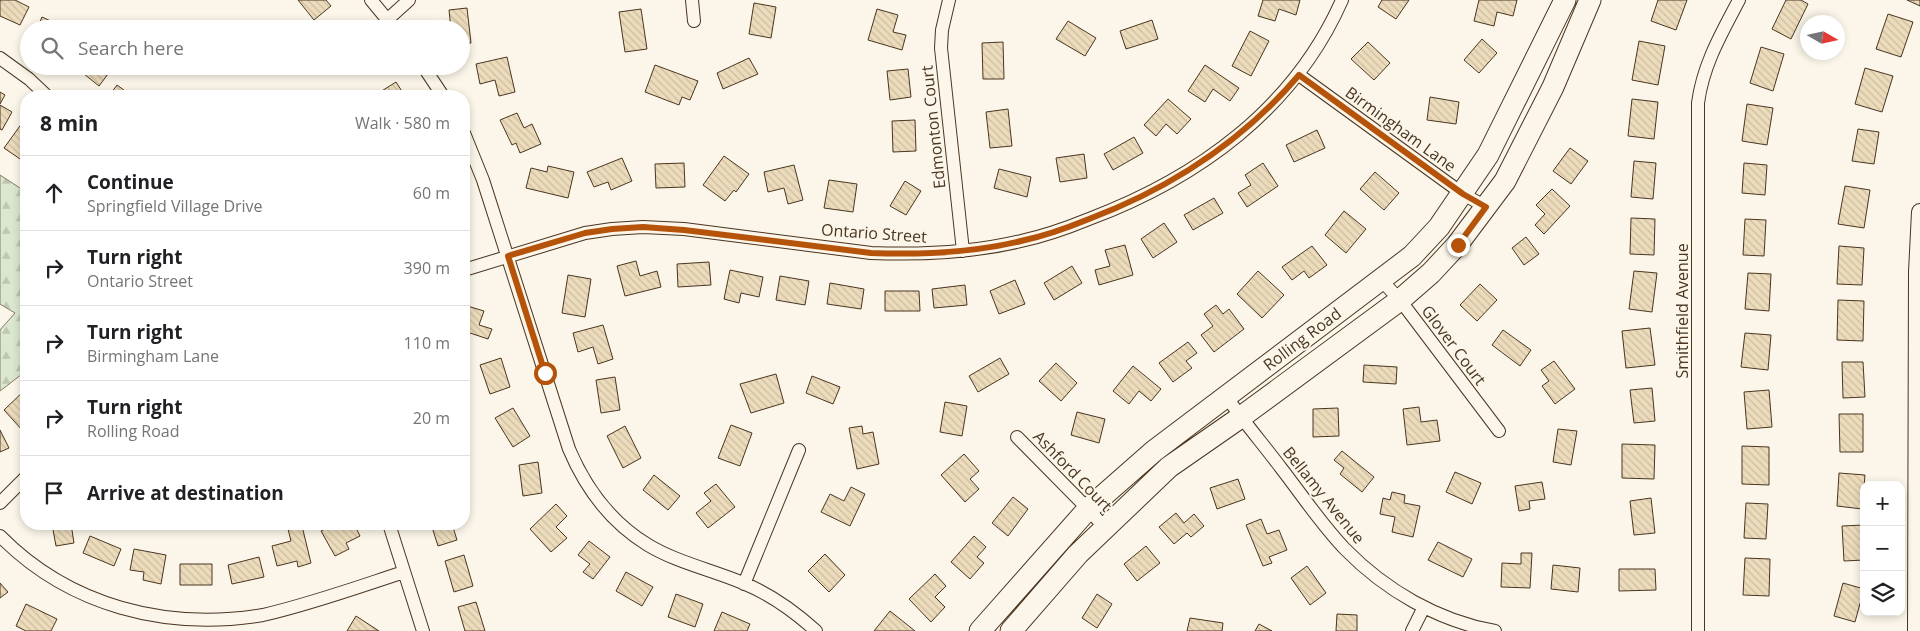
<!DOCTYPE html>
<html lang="en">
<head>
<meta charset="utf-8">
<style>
	:root { --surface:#fff; --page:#f2f2f2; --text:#202124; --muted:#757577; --line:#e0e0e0 }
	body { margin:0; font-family:"Open Sans",sans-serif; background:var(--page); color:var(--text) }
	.controls { position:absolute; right:15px; bottom:15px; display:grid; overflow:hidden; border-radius:10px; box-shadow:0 2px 8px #0003 }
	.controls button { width:45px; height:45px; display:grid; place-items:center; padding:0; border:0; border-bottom:1px solid var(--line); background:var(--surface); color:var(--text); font:25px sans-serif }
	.compass { position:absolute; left:1800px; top:15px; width:45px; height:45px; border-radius:50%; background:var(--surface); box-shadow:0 2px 8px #0003; rotate:99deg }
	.stop { position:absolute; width:15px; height:15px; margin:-11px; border:4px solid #b45309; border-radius:50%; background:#fff }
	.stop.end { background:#b45309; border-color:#fff; box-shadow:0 1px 5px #0008 }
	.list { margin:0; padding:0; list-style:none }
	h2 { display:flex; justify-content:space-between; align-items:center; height:65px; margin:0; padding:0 20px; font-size:21px }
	h2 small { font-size:16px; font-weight:400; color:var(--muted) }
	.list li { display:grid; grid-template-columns:32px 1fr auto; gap:15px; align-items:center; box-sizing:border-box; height:75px; padding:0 20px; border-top:1px solid var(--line) }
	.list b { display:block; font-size:19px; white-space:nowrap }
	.list p { margin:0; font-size:16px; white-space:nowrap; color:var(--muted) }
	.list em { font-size:16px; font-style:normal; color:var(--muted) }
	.icon { flex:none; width:28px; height:28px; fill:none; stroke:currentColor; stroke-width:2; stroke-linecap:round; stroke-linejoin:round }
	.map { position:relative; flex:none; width:1920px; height:631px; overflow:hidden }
	.search { position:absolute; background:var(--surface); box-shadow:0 2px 8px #0003; left:20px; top:20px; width:450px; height:55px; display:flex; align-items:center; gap:12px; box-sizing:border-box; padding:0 18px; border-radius:28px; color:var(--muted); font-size:19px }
	.panel { position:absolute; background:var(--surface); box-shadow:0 2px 8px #0003; left:20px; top:90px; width:450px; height:440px; border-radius:20px }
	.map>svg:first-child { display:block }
</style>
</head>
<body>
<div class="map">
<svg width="1920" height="631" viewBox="0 0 1920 631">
	<defs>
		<pattern id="forest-firs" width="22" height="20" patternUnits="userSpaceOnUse" patternTransform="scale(1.25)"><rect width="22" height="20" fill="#dce7d0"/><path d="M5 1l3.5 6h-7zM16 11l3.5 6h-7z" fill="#bec7b2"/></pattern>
		<pattern id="building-back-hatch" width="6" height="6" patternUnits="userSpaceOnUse" patternTransform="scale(1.25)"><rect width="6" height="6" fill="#ecdcbc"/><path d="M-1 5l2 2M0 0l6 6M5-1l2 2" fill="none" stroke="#ccbda1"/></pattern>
	</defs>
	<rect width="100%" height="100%" fill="#fbf6e9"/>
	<!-- forest -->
	<path fill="url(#forest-firs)" stroke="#887966" d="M0 175 26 192V371L0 391V330L15 313 0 304Z"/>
	<!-- building -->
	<path fill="url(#building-back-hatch)" stroke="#4a3520" d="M0 0H15L29 7 20 25 0 16Z
		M298 0H326L331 6 314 20Z
		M1263 0H1300L1296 15 1279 9 1275 21 1258 16Z
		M1382 0H1409L1396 19 1378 7Z
		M1479 0H1517L1513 16 1497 12 1494 26 1474 21Z
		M1658 0H1687L1676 30 1651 21Z
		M1786 0H1801L1808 4 1791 39 1772 29Z
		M1907 0H1920V6Z
		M754 3 776 7 771 38 749 34Z
		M467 8 471 43 461 44V29H451L449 10Z
		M641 9 647 49 625 52 619 12Z
		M877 9 898 15 893 32 906 35 902 50 868 40Z
		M1888 14 1913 22 1901 57 1876 49Z
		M42 17 68 29H37Z
		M1152 20 1158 39 1126 49 1120 31Z
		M1068 21 1096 38 1085 56 1056 39Z
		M1250 31 1269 41 1251 76 1232 66Z
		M1482 39 1497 53 1479 73 1464 60Z
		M1639 41 1665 46 1658 85 1632 80Z
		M1003 42 1004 79H983L982 43Z
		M1368 42 1390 63 1374 80 1351 59Z
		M1761 47 1784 54 1773 91 1750 83Z
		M507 57 515 92 499 96 495 80 480 84 476 64Z
		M749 58 758 74 723 89 717 73Z
		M655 65 698 81 690 100 682 97 679 105 645 92Z
		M1205 65 1239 88 1230 101 1213 89 1205 102 1188 91Z
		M74 66H114L99 86Z
		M1865 68 1893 76 1882 112 1855 104Z
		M908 69 911 97 890 100 887 71Z
		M396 82 405 96H378L377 94Z
		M117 85 132 96H109Z
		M0 92 5 95 0 104Z
		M1430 97 1459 102 1456 124 1427 120Z
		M1168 99 1191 119 1177 134 1166 124 1156 136 1144 125Z
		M1632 99 1658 102 1654 139 1628 136Z
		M1747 104 1773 108 1767 145 1742 141Z
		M0 105 12 112 2 130 0 129Z
		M1008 109 1012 146 990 148 986 112Z
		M517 113 524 128 532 124 541 144 520 153 516 143 512 145 500 120Z
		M25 119 26 120V163L4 148Z
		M915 120 916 151 893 152 892 121Z
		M1858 129 1879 132 1874 164 1852 161Z
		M1317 130 1325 148 1294 162 1286 145Z
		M1134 137 1143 153 1113 170 1104 154Z
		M1570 148 1588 161 1571 184 1553 171Z
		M1084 154 1087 178 1060 182 1056 158Z
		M724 156 749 174 736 192 734 190 725 201 703 185Z
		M622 158 632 181 611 190 608 182 594 187 587 172Z
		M1634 161 1656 163 1653 199 1631 197Z
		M684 163 685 187 656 188 655 164Z
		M1263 163 1278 186 1247 207 1238 193 1251 185 1245 175Z
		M1744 163 1767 165 1765 195 1742 193Z
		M794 165 803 200 788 204 784 188 768 192 764 172Z
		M548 166 574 172 568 198 526 188 531 168 547 172Z
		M999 169 1031 177 1027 197 994 188Z
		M1375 172 1399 193 1384 210 1360 189Z
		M829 180 857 184 853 212 824 208Z
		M905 181 921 191 906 215 890 206Z
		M1845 186 1870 190 1864 228 1838 224Z
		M1552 189 1570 206 1544 234 1535 225 1545 214 1536 205Z
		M1214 198 1223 213 1193 230 1184 215Z
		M1344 211 1366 229 1346 253 1325 235Z
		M1631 218 1655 219 1654 255 1630 254Z
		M1745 219 1766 220 1764 256 1743 255Z
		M1164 223 1177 242 1153 258 1141 239Z
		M1526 237 1539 254 1524 265 1512 248Z
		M1125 245 1133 275 1099 285 1095 270 1110 266 1105 250Z
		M1312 246 1327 265 1309 278 1304 271 1292 280 1282 267Z
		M1839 246 1864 248 1862 285 1837 284Z
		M636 261 640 276 657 271 661 287 625 296 617 266Z
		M709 262 711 285 678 287 677 264Z
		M1072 266 1082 283 1054 300 1044 283Z
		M730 270 763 277 759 297 741 293 739 303 724 299Z
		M1258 271 1284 295 1262 318 1237 294Z
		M1634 271 1657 273 1652 312 1629 309Z
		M1748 273 1771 274 1769 311 1745 309Z
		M568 275 591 279 585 317 562 313Z
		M780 276 809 281 805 305 776 300Z
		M1015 280 1025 304 999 314 990 291Z
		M830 283 864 289 861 309 827 304Z
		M1480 284 1497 300 1477 321 1460 305Z
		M965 285 967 305 934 308 932 289Z
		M885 291H919L920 311H885Z
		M1838 300 1864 301 1863 341 1837 340Z
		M464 305 484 311 479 325 492 329 488 339 464 331Z
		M1216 305 1223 314 1229 309 1244 329 1214 352 1201 335 1213 326 1204 314Z
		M603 325 613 359 598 364 593 347 578 352 573 333Z
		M1650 328 1655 365 1626 368 1622 331Z
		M1503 330 1531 350 1520 366 1492 345Z
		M1745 333 1771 335 1768 370 1741 367Z
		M1188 342 1197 353 1186 361 1192 368 1173 382 1159 363Z
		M501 358 510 387 490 394 480 365Z
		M1000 358 1009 374 978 392 969 376Z
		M1554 361 1575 389 1555 404 1542 386 1549 381 1541 370Z
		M1842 362H1863L1865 397 1843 398Z
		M1056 363 1077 383 1061 401 1039 381Z
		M1364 365 1397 367 1396 384 1363 382Z
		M1133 366 1161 389 1151 401 1139 391 1129 404 1113 391Z
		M776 374 784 403 751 413 740 384Z
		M812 376 840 387 833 404 806 393Z
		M615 377 620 410 601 413 596 380Z
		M1652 388 1655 421 1634 423 1630 390Z
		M26 389V428L23 431 4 410Z
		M1769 390 1772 427 1747 429 1744 392Z
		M945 402 967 406 962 436 940 432Z
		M1419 407 1421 422 1437 420 1440 441 1407 445 1403 409Z
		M513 408 530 436 513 447 495 418Z
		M1338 408 1339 436 1313 437V409Z
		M1077 412 1105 419 1099 443 1071 435Z
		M1839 414H1863V452H1840Z
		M731 425 752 433 740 466 718 458Z
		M625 426 641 458 623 468 607 436Z
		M862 426 863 434 873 432 879 464 857 469 849 428Z
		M1558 429 1577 431 1571 465 1553 462Z
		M0 430 9 448 0 452Z
		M1622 444 1655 445 1654 479 1622 478Z
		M1742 446 1769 447V485L1742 484Z
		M1342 451 1374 477 1362 492 1340 474 1344 468 1334 460Z
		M964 454 979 471 970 479 979 489 965 502 941 475Z
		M538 462 542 493 523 496 519 465Z
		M1455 472 1481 483 1472 504 1446 492Z
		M1839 473 1865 475 1862 509 1837 506Z
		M654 475 680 496 668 510 643 490Z
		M1238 479 1245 499 1217 509 1210 488Z
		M1542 482 1545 499 1529 501 1530 509 1519 511 1515 486Z
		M716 484 735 507 708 528 696 513 711 501 704 493Z
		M851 487 865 494 850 526 821 512 830 494 844 501Z
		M1392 492 1405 495 1404 503 1420 506 1413 537 1392 532 1395 517 1380 514 1383 498 1390 500Z
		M1013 497 1028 509 1008 536 992 523Z
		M1651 498 1655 533 1634 535 1630 501Z
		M1746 503 1768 504 1766 539 1744 538Z
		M556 504 567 516 556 527 567 538 551 552 530 529Z
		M1176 513 1184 523 1194 514 1204 526 1191 537 1187 533 1174 544 1159 527Z
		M1261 519 1267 534 1279 530 1287 550 1269 557 1272 563 1263 566 1246 525Z
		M52 524H71L74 543 56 546Z
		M335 524H354L360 536 346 543 349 549 335 556 321 531Z
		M431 524H452L457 540 438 546Z
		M1864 525V560L1844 561 1842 526Z
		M302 526 311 563 298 567 297 561 277 566 272 546 291 541 288 529Z
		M90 536 121 549 114 566 83 553Z
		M974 536 986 547 977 557 984 563 970 579 951 562Z
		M589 541 610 557 593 579 583 572 590 564 578 555Z
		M1438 542 1472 559 1463 577 1428 560Z
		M1146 546 1160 563 1137 581 1124 564Z
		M134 549 166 555 161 584 143 580 144 572 130 570Z
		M1521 553H1532L1530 588 1501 587 1502 563 1521 564Z
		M825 554 845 575 829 592 808 571Z
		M464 555 473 586 454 592 445 561Z
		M259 557 264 577 232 584 228 565Z
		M1745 558 1770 559 1769 596 1743 595Z
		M180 564H212V585H180Z
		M1553 565 1580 568 1578 592 1551 589Z
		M1307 566 1326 593 1310 605 1291 578Z
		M1619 569H1655L1656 590 1619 591Z
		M626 572 653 587 642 606 616 591Z
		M935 574 946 586 935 597 945 607 931 622 909 599Z
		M0 583 8 592 0 598Z
		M1843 583 1864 589 1855 622 1834 616Z
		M676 594 703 604 695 627 668 617Z
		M1097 594 1112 604 1097 628 1082 618Z
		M476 602 485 631H465L458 607Z
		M26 604 57 619 51 631H26L16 626Z
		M890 611 915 631H874Z
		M722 612 750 624 747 631H714Z
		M1337 614 1357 615V631H1336Z
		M356 616 379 631H347Z
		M1190 618 1223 623 1222 631H1187Z
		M1259 624 1272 631H1255Z"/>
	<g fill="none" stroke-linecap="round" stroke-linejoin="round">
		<!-- minor casing -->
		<g stroke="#4a3520" stroke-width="14">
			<path id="minor" d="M371 0 395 29
				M692 0 694 21
				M949 0 942 30 941 48 963 251
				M388 19 409 0
				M0 58 29 79 47 96
				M423 66 443 96
				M1299 75 1463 194 1486 207
				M464 133 483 180 569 449C586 489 610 522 648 545 676 562 712 570 743 583 770 594 794 611 816 631
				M464 270 585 233 612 229 643 227 684 229 871 253C921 255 971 253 1021 241 1044 236 1067 228 1089 219 1198 178 1294 109 1342 0
				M1381 280 1400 300 1499 431
				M1226 396C1243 421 1263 444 1281 468 1302 495 1321 524 1345 549 1385 590 1438 621 1495 631
				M1017 437 1088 509 1105 528
				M0 503 26 477
				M389 524 423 631
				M0 536C69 606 166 631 263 615 311 604 358 587 404 572
				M744 584 799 450
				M1412 631 1424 607
				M1698 631V103C1703 65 1721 34 1739 0"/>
		</g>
		<!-- tertiary casing -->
		<g stroke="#4a3520" stroke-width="18">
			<path id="tertiary" d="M1916 631 1917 272 1920 212"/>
		</g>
		<!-- primary casing -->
		<g stroke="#4a3520" stroke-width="23">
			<path id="primary" d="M980 631 1088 509 1154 451 1412 256 1439 227 1488 155 1565 0
				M1011 631 1078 554 1169 467 1241 417 1400 300 1431 273 1457 245 1505 181 1553 87 1590 0"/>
		</g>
		<!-- minor -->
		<use href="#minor" stroke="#fbf6e9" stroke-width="12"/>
		<!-- tertiary -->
		<use href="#tertiary" stroke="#fbf6e9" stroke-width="16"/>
		<!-- primary -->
		<use href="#primary" stroke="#fbf6e9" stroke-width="21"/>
	</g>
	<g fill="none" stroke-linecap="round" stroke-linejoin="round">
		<!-- route -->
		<path stroke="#b45309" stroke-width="6" d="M545 373 508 256 585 233 612 229 643 227 684 230 871 253C921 255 971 253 1021 241 1045 236 1067 228 1089 219 1171 188 1242 142 1299 75L1463 194 1486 207 1458 245"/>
	</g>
	<g text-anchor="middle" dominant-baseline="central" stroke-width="4" stroke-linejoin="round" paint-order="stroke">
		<!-- street labels -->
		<g font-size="16" fill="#4a3520" stroke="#fbf6e9">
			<text transform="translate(933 127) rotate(-96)">Edmonton Court</text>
			<text transform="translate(1401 129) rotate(36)">Birmingham Lane</text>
			<text transform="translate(874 233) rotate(4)">Ontario Street</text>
			<text transform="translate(1682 311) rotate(-90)">Smithfield Avenue</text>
			<text transform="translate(1302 339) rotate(-37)">Rolling Road</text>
			<text transform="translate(1454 345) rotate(53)">Glover Court</text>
			<text transform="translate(1073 471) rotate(46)">Ashford Court</text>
			<text transform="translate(1324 495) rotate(51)">Bellamy Avenue</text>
		</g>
	</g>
</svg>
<div class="controls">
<button>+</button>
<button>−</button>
<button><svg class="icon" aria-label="layers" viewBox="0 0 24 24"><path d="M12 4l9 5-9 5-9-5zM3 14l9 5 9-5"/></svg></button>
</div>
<svg class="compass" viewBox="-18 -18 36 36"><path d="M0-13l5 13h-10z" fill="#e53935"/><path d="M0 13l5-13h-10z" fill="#757577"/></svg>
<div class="stop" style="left:545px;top:373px"></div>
<div class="stop end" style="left:1458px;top:245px"></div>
<div class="search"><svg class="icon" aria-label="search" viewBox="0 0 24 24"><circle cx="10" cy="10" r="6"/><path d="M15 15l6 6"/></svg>Search here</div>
<section class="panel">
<h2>8 min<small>Walk · 580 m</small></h2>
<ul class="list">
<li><svg class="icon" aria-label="ahead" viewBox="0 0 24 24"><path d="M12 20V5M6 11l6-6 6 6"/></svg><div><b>Continue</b><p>Springfield Village Drive</p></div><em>60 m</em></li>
<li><svg class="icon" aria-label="right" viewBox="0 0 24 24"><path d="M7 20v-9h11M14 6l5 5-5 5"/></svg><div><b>Turn right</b><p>Ontario Street</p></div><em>390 m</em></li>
<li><svg class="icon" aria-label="right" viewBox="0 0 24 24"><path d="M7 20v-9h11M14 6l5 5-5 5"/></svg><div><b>Turn right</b><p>Birmingham Lane</p></div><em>110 m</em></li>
<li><svg class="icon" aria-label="right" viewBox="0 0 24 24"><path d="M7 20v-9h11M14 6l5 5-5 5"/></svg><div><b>Turn right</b><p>Rolling Road</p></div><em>20 m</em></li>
<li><svg class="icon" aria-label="arrive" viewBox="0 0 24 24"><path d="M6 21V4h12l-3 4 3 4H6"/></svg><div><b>Arrive at destination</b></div></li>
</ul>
</section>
</div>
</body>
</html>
